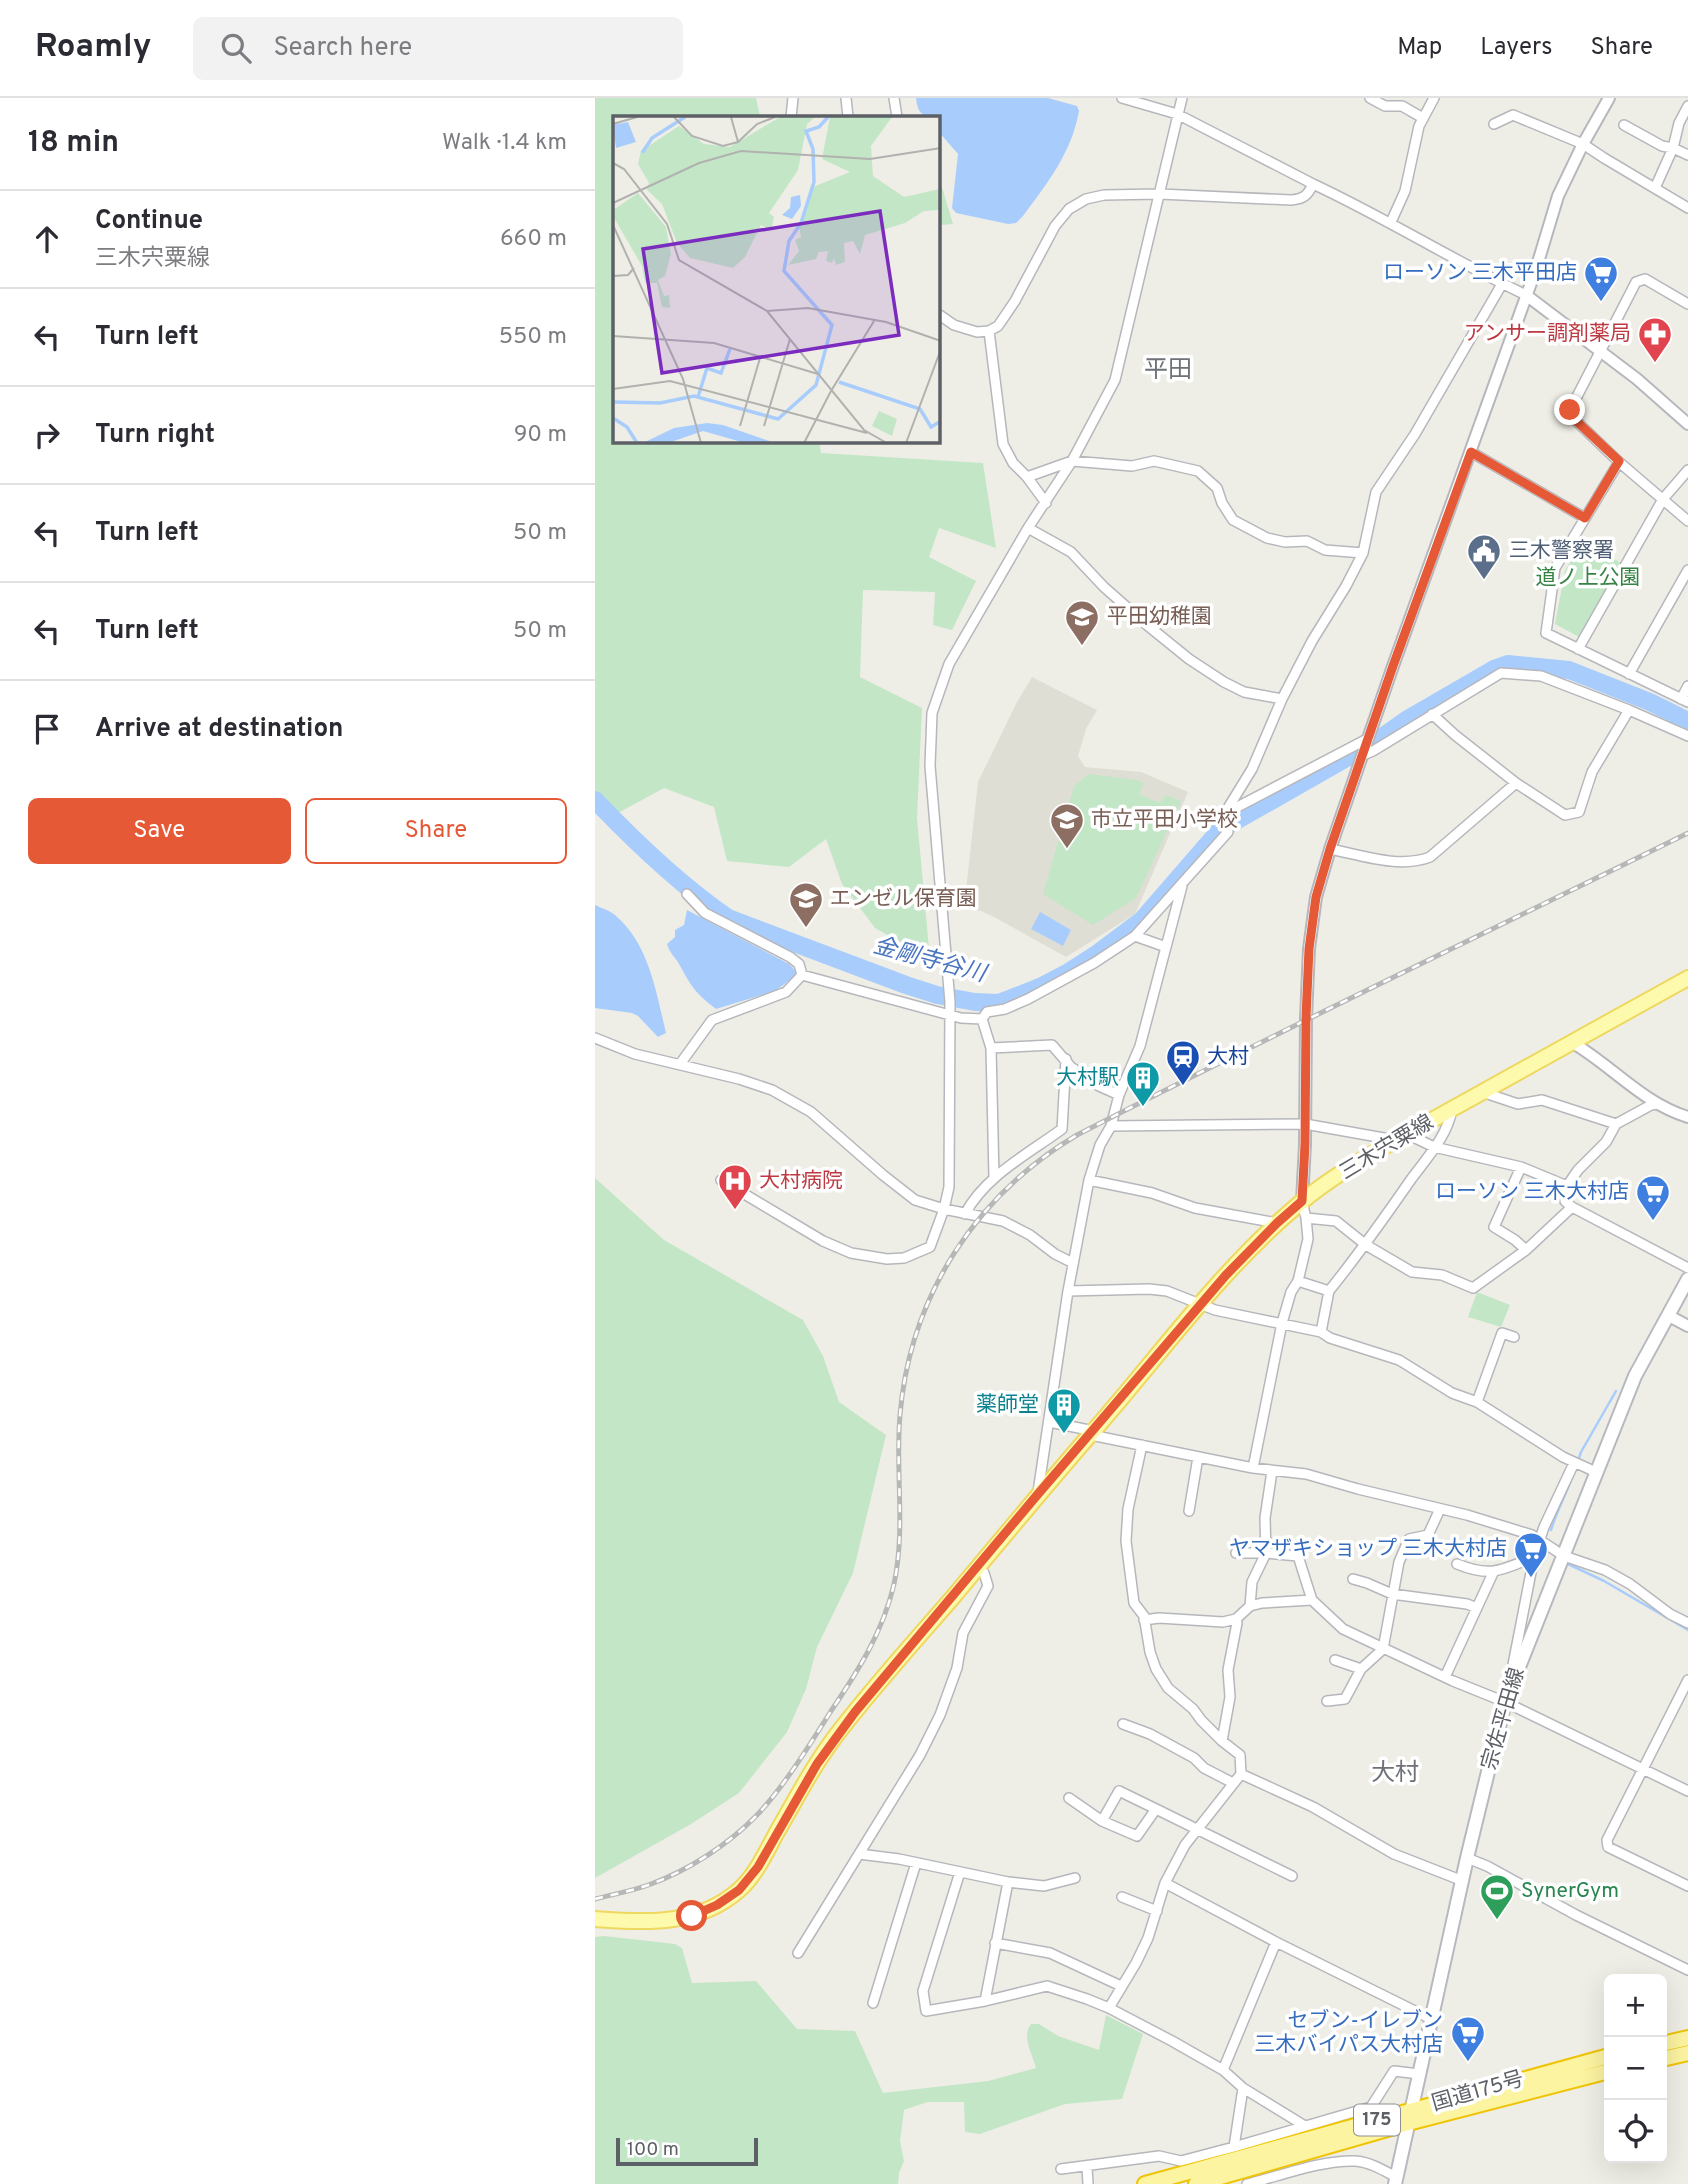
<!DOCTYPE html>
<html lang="en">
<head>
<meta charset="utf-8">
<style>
	:root { --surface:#fff; --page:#f2f2f3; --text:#2b2b33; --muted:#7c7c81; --line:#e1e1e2; --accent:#e55936 }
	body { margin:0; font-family:Overpass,"Noto Sans JP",sans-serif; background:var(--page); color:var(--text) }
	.controls { position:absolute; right:21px; bottom:21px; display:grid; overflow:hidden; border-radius:10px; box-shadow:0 7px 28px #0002 }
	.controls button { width:63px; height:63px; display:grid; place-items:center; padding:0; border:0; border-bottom:2px solid var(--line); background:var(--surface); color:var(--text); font:35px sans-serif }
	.scale { position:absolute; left:21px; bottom:18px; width:142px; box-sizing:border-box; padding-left:7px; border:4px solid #5d6066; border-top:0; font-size:19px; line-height:24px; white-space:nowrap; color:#5d6066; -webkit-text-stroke:5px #fff; paint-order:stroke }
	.stop { position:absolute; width:21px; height:21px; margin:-16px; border:5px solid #e55936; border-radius:50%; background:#fff }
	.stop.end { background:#e55936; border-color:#fff; box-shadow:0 2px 7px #0008 }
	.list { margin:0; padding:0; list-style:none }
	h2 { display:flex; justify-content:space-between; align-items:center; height:91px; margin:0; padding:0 28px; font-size:30px }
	h2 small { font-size:23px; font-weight:400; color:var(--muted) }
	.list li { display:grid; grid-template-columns:46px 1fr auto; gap:21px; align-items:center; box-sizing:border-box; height:98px; padding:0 28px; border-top:2px solid var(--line) }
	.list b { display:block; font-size:26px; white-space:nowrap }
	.list p { margin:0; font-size:23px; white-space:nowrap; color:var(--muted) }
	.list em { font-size:23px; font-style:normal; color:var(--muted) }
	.actions { display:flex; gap:14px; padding:21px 28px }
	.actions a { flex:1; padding:16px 0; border:2px solid var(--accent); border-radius:10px; text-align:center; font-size:24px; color:var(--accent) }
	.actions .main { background:var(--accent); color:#fff }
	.icon { flex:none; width:38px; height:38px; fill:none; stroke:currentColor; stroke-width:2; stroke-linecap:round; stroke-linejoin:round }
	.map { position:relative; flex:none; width:1093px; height:2086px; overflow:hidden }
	header { display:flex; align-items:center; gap:42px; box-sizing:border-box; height:98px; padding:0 35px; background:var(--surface); border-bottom:2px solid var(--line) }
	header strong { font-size:33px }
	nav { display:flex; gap:38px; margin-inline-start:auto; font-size:24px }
	.search { width:490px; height:63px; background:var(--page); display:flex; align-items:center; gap:18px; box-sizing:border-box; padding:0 24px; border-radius:10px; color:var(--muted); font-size:26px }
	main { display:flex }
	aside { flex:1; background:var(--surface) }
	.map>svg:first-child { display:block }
</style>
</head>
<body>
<header>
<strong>Roamly</strong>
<div class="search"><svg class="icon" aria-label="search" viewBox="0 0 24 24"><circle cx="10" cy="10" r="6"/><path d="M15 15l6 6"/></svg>Search here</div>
<nav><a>Map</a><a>Layers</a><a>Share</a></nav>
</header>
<main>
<aside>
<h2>18 min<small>Walk · 1.4 km</small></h2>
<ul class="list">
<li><svg class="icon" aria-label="ahead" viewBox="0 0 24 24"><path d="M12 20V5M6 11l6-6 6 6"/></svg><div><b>Continue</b><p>三木宍粟線</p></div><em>660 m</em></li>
<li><svg class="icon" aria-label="left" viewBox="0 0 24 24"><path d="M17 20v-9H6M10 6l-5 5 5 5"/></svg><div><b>Turn left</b></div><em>550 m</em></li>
<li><svg class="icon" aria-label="right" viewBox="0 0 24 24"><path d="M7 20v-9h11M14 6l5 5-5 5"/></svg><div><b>Turn right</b></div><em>90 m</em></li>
<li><svg class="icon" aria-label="left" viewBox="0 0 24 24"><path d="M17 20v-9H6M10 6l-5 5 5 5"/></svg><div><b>Turn left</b></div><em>50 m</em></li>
<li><svg class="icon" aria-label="left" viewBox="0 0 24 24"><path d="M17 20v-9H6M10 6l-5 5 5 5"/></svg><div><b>Turn left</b></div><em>50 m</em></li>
<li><svg class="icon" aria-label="arrive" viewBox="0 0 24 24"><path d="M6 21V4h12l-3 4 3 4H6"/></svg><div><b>Arrive at destination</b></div></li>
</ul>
<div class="actions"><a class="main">Save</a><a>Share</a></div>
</aside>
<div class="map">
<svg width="1093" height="2086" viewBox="0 0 1093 2086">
	<rect width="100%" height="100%" fill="#efeee6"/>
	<!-- education -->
	<path fill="#dfded4" d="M437 579 502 612 491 631 483 658 490 669 546 674 593 694 540 816 471 859 399 819 386 813 369 810 383 684 422 604Z"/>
	<!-- green -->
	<path fill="#c3e6c7" d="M0 0H161L165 19H19V343H224L226 355 388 365 401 450 344 430 334 459 381 483 357 532 338 527 340 494 268 492 265 579 327 610 322 720 335 861 280 830 247 786 231 741 194 769 132 763 119 709 69 690 23 715 0 696Z
		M343 76 358 126 346 127Z
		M987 442 1028 466 989 537 984 539 960 526 970 473Z
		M494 676 542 682 549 685 544 696 565 705 571 697 586 703 541 800 498 827 448 796 479 688Z
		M0 1080 69 1142 208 1222 228 1258 244 1304 291 1337 258 1475 222 1549 211 1591 192 1634 144 1695 96 1726 0 1780Z
		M882 1194 915 1207 906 1229 873 1219Z
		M9 1838 80 1846 87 1850 97 1885 161 1883 202 1931 260 1933 288 1995 393 1983 441 1970C438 1957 426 1938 436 1926H444L463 1938 504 1952 511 1917 548 1936 527 2001 470 2006 385 2036 370 2034 369 2004H333L309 2012 305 2043 309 2063 304 2075 303 2086H0V1839Z"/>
	<!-- water -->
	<path fill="#a8cdfd" d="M321 0H453L482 8 484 13C477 54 452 86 428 118L421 125 413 126 361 115 357 110 363 56 343 33V19C327 19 323 16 321 0Z
		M0 807C6 810 14 812 20 817 54 846 61 893 71 935L63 939 43 918 37 915 0 910Z
		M92 812 194 866 201 873 199 879 180 893 121 911C100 895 96 888 84 866 80 859 74 854 72 846L80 839V832L89 827Z
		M445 814 476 832 468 848 436 831Z"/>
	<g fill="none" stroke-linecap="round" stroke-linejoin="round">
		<!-- stream -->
		<path stroke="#a8cdfd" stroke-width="2.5" d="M983 1363 986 1354 1021 1293
			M956 1432C962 1412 972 1395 978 1376
			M973 1466 1009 1483 1093 1532"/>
		<!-- river -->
		<path stroke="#a8cdfd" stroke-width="18" d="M0 702C41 745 84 786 133 820L311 887 342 897 380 904 404 905 445 889 472 875 503 855 547 822 625 732 783 642 811 622 899 571 913 566 974 572 1055 604 1093 623"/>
		<!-- minor casing -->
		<g stroke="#b6b7bc" stroke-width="12">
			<path id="minor" d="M251 0 253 19
				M299 0 302 19
				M527 0 582 16 718 86
				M775 0 790 8H807L828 20
				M196 19 198 0
				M899 26 918 17 988 46 1009 60 1093 110
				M1029 27 1067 48 1078 50 1093 57
				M1060 90 1078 50 1084 25 1093 8
				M796 124 810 93 824 28 839 0
				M1093 206 1050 181 1041 184 975 312 977 319 1024 364 1093 423
				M343 216 359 227 382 234 394 233 403 228 420 203 460 128 474 111 491 101 509 97 565 96 696 102C709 101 713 97 718 86 791 120 859 163 931 197
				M394 233 408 346 418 365 432 379 451 405
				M876 354 990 420
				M1024 364 960 470 951 535 1093 604
				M432 379 477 363 537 368 559 363 568 365 603 373 622 390 627 405 638 422 672 440 690 444 712 443 730 452 768 455
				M433 430 476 454 509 489 552 527 594 561 629 584 649 594 687 601
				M983 551 1068 401 1093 372
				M1034 576 1093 472
				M1086 601 1093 588
				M837 616 860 637 921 685
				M768 657 778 653 906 575 946 578 1034 612 1093 638
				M630 715 657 671 687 601 717 543 751 488 768 455 781 394 820 336 907 186
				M735 751C766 757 804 771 835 759L921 685 970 717 984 714 997 674 1034 612
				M92 796 110 815 195 859 204 866 207 877
				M540 838 571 849
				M387 921 396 950 457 947 476 969 504 988 524 997
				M0 940 40 956 144 981 177 992 216 1014 288 1077 320 1102 349 1111 408 1123 435 1137 460 1156 478 1165
				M396 950 399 1080
				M85 966 117 922 191 894 207 877 366 920 387 921 392 914 410 911 433 901 499 865 540 838 633 734 629 716 774 640
				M887 994 923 1006 947 1002 1021 1026
				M1062 1006 1056 1007 1021 1026 1011 1044 983 1072 972 1088 970 1103 977 1109 1093 1170
				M516 1028 710 1026 800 1042
				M812 1036 839 1049 926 1069 972 1088
				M926 1069 899 1129 920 1142 931 1152
				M126 1082 228 1143 256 1155 292 1161 309 1160 335 1149 349 1111 354 1089 355 904 335 668 337 615 354 566 433 430 477 363 520 282 587 0
				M494 1082 557 1095 600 1110 682 1125
				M370 1116C390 1078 433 1056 467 1031L471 961
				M711 1120 741 1123 771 1147 817 1174 847 1177 878 1190 931 1152 977 1109
				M703 1183 734 1193C763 1157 790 1119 817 1080 832 1060 853 1037 857 1011
				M473 1193 554 1191 572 1193 620 1212 726 1234 735 1240 804 1262 857 1295 882 1304 968 1359 1001 1374
				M726 1234 734 1193
				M882 1304 907 1235 919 1239
				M454 1324 499 1333
				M496 1337 658 1370 711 1376 763 1391 872 1417 937 1437 969 1458 1010 1472 1035 1486 1075 1516 1093 1525
				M658 1370 687 1225 696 1194 703 1183 713 1141 711 1120 707 1103
				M443 1394 473 1193 494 1082 505 1047 516 1028 524 997 545 948 587 788
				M594 1413 603 1359
				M641 1455H671L703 1458 717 1502
				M862 1466C897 1480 906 1472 939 1459
				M758 1481 772 1485 797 1496 872 1506 882 1510
				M655 1508 657 1484 671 1455 670 1420 677 1373
				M549 1522 564 1520 628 1524 641 1521 655 1508 667 1505 717 1502 748 1531 858 1583 910 1604 1093 1693
				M740 1562 766 1571 788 1551 804 1464 814 1441 833 1437 845 1411
				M850 1579 898 1475
				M915 1582 939 1459 949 1429 979 1365
				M1093 1582 1012 1742 1013 1749 1093 1788
				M732 1603 750 1601 766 1571
				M528 1626 555 1636 599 1660 609 1670 638 1685
				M627 1643 635 1599 633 1572 642 1525 641 1521
				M646 1676 718 1709 799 1756 868 1783
				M474 1700 507 1723 542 1738 561 1711 697 1778
				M507 1723 524 1693 561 1711
				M264 1756 304 1761 413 1784 390 1903 452 1888 492 1901 514 1910 577 1943 628 1972 648 1990 710 2028
				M872 1760 892 1768 981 1817 1093 1872
				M365 1774 328 1893 331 1913 390 1903
				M413 1784 449 1788 480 1780
				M570 1785 681 1844 836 1921
				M527 1799 562 1813
				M400 1845 455 1855 526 1888
				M203 1855 325 1657 345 1617 362 1570 368 1535 393 1488 389 1475 383 1469
				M278 1905 321 1765
				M514 1910 541 1865 553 1840 570 1785 590 1747 646 1676 645 1657 627 1643 606 1622 598 1611 573 1590 561 1571 555 1554 549 1518 539 1505 531 1443 533 1411 547 1347
				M628 1972 681 1844
				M648 1990 639 2049 776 2009 799 1973 824 1976
				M492 2069 493 2086
				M466 2071 564 2058 586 2063 639 2049
				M652 2086C685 2078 726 2062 760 2063 775 2064 788 2072 801 2079"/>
		</g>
		<!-- tertiary casing -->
		<g stroke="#b6b7bc" stroke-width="14">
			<path id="tertiary" d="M931 197 1042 281 1093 326
				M978 945C1017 968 1049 1006 1093 1019
				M707 1103 710 1046 711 920 714 851 721 799 735 751 798 568 941 171 963 98 988 46 1014 0
				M1074 1218 1093 1228"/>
		</g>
		<!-- secondary casing -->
		<g stroke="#b7b9bf" stroke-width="16">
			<path id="secondary" d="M800 2086 872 1760 910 1604 1040 1278 1093 1181"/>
		</g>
		<!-- primary casing -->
		<g stroke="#eed860" stroke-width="18">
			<path id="primary" d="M0 1821C50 1824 102 1829 144 1792 161 1777 171 1754 182 1734 201 1701 219 1666 243 1635 279 1588 320 1543 359 1498 404 1444 448 1391 494 1338 563 1260 624 1173 704 1106 733 1081 768 1061 801 1042L1093 880"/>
		</g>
		<!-- trunk casing -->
		<g stroke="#efc406" stroke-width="18">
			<path id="trunk" d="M1067 1946 1093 1940
				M1067 1961 1093 1955
				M550 2086 1014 1958
				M601 2086 813 2025 1014 1973"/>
		</g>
		<!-- minor -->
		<use href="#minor" stroke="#fff" stroke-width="9"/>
		<!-- tertiary -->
		<use href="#tertiary" stroke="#fff" stroke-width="10"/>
		<!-- secondary -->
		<use href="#secondary" stroke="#fff" stroke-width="12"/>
		<!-- primary -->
		<use href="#primary" stroke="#fdfaad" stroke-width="14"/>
		<!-- trunk -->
		<use href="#trunk" stroke="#fcf4a0" stroke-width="14"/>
		<!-- rail casing -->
		<g stroke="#b6b7b7" stroke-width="5">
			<path id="rail" d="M0 1801C19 1796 38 1793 56 1786 94 1772 134 1746 162 1717 188 1690 216 1645 236 1613 263 1573 288 1534 299 1486 311 1430 300 1373 305 1317 315 1198 381 1097 482 1037 684 933 889 836 1093 735"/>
		</g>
		<!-- rail -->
		<use href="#rail" stroke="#fff" stroke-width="2.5" stroke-dasharray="8" stroke-linecap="butt"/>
	</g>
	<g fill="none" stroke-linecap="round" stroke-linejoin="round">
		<!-- route -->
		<path stroke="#e55936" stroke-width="9" d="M97 1818 122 1807 144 1792 163 1769 222 1666 260 1614 443 1396 631 1177 682 1125 707 1103 710 1046 711 919 714 851 721 799 735 751 798 568 876 354 990 420 1024 363 977 319 975 312"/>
	</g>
	<!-- icons -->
	<defs>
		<g id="supermarket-pin" transform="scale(1.75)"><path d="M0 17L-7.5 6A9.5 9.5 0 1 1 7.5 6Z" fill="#3f7fe0" stroke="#fff"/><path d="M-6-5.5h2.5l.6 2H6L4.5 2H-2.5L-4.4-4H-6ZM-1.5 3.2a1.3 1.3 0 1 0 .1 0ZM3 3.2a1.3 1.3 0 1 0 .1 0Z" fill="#fff"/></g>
		<g id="pharmacy-pin" transform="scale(1.75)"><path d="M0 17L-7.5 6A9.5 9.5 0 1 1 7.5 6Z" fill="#e0444e" stroke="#fff"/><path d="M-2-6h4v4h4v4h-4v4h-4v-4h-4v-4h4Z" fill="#fff"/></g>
		<g id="civic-pin" transform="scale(1.75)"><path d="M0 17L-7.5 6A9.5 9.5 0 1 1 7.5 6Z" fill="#5c6f8a" stroke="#fff"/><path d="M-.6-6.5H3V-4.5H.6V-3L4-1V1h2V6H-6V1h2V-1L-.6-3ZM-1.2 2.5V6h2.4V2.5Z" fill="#fff"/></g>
		<g id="school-pin" transform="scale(1.75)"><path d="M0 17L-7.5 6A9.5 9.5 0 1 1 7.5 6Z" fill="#8d6e63" stroke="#fff"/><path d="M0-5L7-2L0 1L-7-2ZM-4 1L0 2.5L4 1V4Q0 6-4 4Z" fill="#fff"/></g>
		<g id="station-pin" transform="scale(1.75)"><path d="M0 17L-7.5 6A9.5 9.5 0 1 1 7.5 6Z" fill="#1a4fb4" stroke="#fff"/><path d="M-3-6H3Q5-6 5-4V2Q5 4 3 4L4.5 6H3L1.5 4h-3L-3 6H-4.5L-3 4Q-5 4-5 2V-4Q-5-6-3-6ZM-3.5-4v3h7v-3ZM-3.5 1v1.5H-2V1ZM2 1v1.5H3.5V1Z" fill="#fff"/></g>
		<g id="building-pin" transform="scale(1.75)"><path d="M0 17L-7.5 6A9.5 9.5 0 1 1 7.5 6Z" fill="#0f9aa8" stroke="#fff"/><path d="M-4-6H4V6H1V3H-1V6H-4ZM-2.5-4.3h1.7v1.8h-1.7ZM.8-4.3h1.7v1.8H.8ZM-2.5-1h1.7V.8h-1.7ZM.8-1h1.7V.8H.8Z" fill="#fff"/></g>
		<g id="hospital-pin" transform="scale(1.75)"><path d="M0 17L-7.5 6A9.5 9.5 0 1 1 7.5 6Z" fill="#e0444e" stroke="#fff"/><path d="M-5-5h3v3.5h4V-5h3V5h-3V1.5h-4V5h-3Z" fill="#fff"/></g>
		<g id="stadium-pin" transform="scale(1.75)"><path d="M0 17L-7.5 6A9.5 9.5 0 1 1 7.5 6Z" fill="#2e9e5b" stroke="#fff"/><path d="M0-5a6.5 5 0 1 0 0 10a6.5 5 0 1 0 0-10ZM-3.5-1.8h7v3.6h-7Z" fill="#fff"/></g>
	</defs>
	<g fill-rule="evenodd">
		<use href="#supermarket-pin" x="1006" y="175"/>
		<use href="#pharmacy-pin" x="1060" y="236"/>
		<use href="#civic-pin" x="889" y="453"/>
		<use href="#school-pin" x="487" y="519"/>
		<use href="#school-pin" x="472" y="722"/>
		<use href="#school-pin" x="211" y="801"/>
		<use href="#station-pin" x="588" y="959"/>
		<use href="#building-pin" x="548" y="980"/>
		<use href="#hospital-pin" x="140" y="1083"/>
		<use href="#supermarket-pin" x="1058" y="1094"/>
		<use href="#building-pin" x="469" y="1307"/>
		<use href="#supermarket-pin" x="936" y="1451"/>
		<use href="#stadium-pin" x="902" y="1793"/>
		<use href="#supermarket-pin" x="873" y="1935"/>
	</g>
	<g text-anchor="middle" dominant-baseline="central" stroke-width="7" stroke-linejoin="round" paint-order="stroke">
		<!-- shield labels -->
		<rect fill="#fff" stroke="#8e9094" stroke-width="2" x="759" y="2006.5" width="46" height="31" rx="5"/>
		<g font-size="19" font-weight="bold" fill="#5d6066">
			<text x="782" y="2022">175</text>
		</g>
		<!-- shop labels -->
		<g font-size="21" fill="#366cbe" stroke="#fff" text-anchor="end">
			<text x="982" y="175">ローソン 三木平田店</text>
			<text x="1034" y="1094">ローソン 三木大村店</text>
			<text x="912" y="1451">ヤマザキショップ 三木大村店</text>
			<text x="848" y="1923">セブン-イレブン<tspan x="848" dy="24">三木バイパス大村店</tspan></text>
		</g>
		<!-- health labels -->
		<g font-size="21" fill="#be3a42" stroke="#fff" text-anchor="end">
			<text x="1036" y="236">アンサー調剤薬局</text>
			<text x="164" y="1083" text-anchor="start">大村病院</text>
		</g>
		<!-- service labels -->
		<g font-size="21" fill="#4e5e75" stroke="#fff" text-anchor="start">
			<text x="914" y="453">三木警察署</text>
		</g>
		<!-- park labels -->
		<g font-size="21" fill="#378344" stroke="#fff">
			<text x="993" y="480">道ノ上公園</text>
		</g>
		<!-- education labels -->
		<g font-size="21" fill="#785e54" stroke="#fff" text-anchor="start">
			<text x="512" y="519">平田幼稚園</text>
			<text x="496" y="722">市立平田小学校</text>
			<text x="235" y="801">エンゼル保育園</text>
		</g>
		<!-- transit labels -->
		<g font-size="21" fill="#164399" stroke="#fff" text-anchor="start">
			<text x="612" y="959">大村</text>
		</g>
		<!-- culture labels -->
		<g font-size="21" fill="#0d838f" stroke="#fff" text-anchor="end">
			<text x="524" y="980">大村駅</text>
			<text x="444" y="1307">薬師堂</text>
		</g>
		<!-- street labels -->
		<g font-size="21" fill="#5d6066" stroke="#fff">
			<text transform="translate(792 1050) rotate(-31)">三木宍粟線</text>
			<text transform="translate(909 1621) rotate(-74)">宗佐平田線</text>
			<text transform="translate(883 1994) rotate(-16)">国道175号</text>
		</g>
		<!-- leisure labels -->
		<g font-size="21" fill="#27864d" stroke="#fff" text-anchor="start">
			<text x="926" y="1793">SynerGym</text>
		</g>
		<!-- water labels -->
		<g font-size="23" font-style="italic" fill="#4a75c1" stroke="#fff">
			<text transform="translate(334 863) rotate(15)">金剛寺谷川</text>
		</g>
		<!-- quarter labels -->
		<g font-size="24" fill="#6e7278" stroke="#fff">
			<text x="573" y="273">平田</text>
			<text x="800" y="1676">大村</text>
		</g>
	</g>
	<!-- overview -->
	<g transform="translate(18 18)">
		<rect width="327" height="327" fill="#efeee6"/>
		<path d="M167 1H202L194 8 185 54 156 97 161 101 158 114 148 109 132 141 120 152 77 142 64 127 49 88 34 74 36 67 25 48 28 35 66 10 91 28 117 31ZM217 1H279L258 30 260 60 291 81 327 73V94L311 95 292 107 252 119 247 138 240 125 231 127 232 146 223 149 221 142 219 147 213 145 215 135 206 136 203 143 175 149 186 135 182 124 188 121 186 111 200 71 237 56 209 43ZM25 77 53 111 58 138 52 160 45 164 51 180 56 179 57 192 49 191 44 167H32L29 150 0 100V94ZM266 295 284 303 279 320 259 310Z" fill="#c3e6c7"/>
		<path d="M15 6 23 26 3 32 0 9ZM187 79 188 90 179 103 169 99 177 92 178 81ZM94 307 110 309 162 327H132L90 315 55 327H30L61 312Z" fill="#a8cdfd"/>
		<path fill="none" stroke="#a8cdfd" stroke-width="3.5" d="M29 37 39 22 72 1M226 266 307 293 318 311 328 305M85 281 94 252 108 257 117 233M0 286 47 287 81 280 165 303 203 269 219 209 171 155 176 125 188 107 201 66 200 33 193 15 206 11 215 1M0 302 14 311 24 327"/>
		<path fill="none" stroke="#b1b1af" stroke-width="2" d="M61 1 79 20 110 30 125 26 144 8 162 1M118 1 125 26M0 8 24 1M0 47 11 53 54 108 66 144 154 195 251 314 272 326M0 87 86 47 128 35 257 43 328 32M0 109 70 263 88 327M0 160 15 159 21 152M154 195 195 192 273 206 328 225M0 220 101 227 205 258M0 273 57 265 254 317M218 275 261 205M127 310 147 242M151 310 177 223M191 327 218 275M293 327 328 233"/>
		<path fill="#7b2cbf" fill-opacity="0.15" stroke="#7b2cbf" stroke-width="3.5" d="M267 95 286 219 49 257 30 133Z"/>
		<rect width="327" height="327" fill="none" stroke="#5d6066" stroke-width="3.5"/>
	</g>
</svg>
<div class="controls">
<button>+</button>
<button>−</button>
<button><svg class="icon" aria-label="locate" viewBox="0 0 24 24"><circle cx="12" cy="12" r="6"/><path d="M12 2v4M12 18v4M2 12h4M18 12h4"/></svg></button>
</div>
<div class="scale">100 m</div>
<div class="stop" style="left:97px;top:1818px"></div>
<div class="stop end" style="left:975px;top:312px"></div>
</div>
</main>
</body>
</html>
